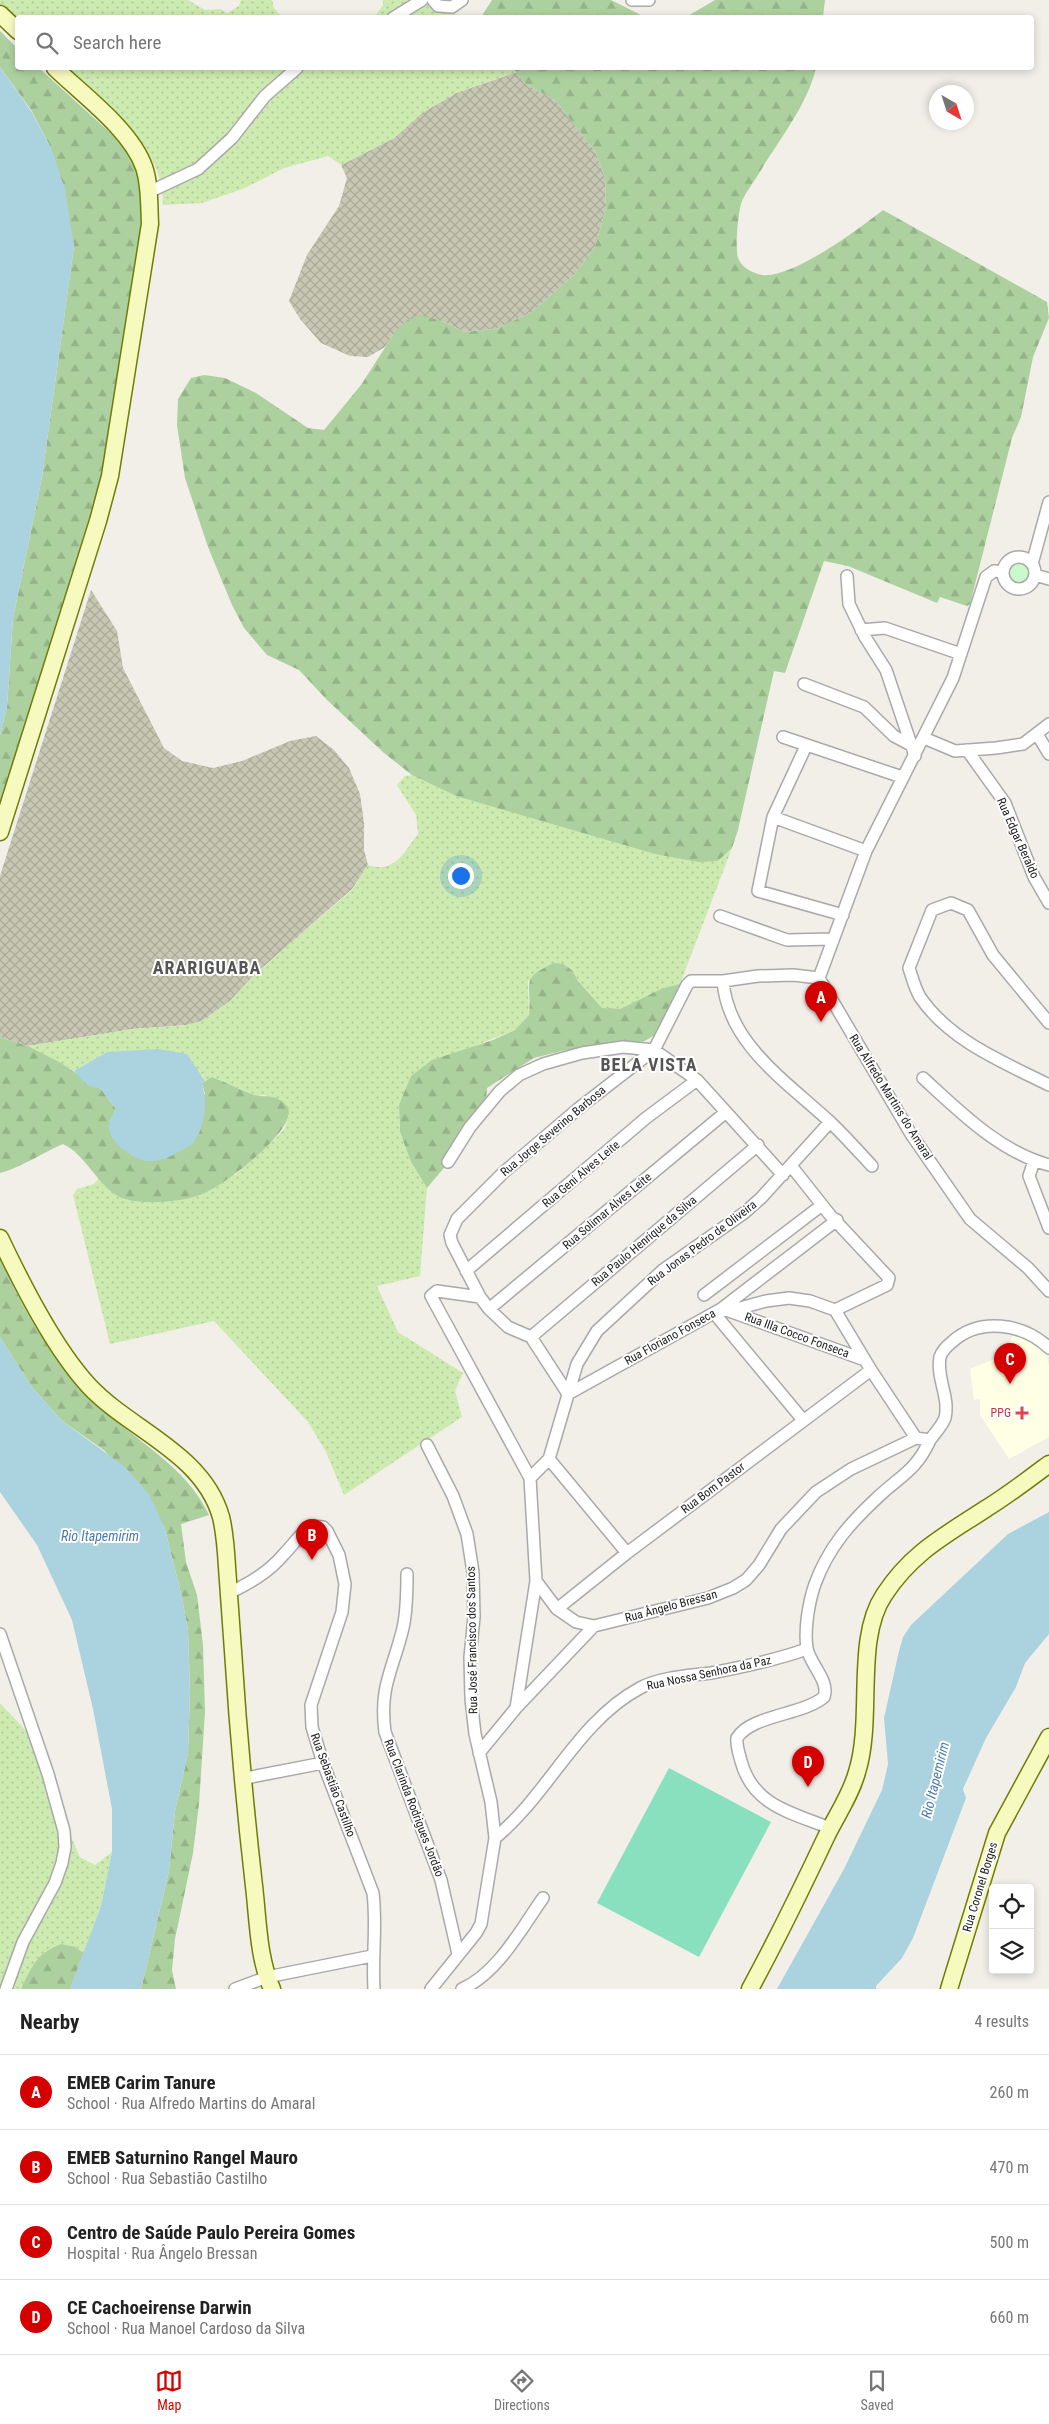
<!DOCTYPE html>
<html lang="en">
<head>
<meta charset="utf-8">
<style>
	:root { --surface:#fff; --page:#f6f6f6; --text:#222; --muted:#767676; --line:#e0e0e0; --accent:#d40000 }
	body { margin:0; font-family:"Roboto Condensed",sans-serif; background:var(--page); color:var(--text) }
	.controls { position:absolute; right:15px; bottom:15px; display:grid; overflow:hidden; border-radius:5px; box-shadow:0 2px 8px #0003 }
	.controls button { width:45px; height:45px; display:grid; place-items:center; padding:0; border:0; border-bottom:1px solid var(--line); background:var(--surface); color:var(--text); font:25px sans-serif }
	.compass { position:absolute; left:929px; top:85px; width:45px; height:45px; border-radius:50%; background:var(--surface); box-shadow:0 2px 8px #0003; rotate:141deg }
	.you { position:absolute; left:460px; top:875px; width:18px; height:18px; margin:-12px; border:4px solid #fff; border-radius:50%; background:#1a73e8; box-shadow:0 0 0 8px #1a73e833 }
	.badge { display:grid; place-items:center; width:32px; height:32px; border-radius:50%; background:var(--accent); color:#fff; font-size:16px; font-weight:700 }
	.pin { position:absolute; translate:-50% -41px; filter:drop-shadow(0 1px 2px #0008) }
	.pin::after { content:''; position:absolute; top:26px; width:18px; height:15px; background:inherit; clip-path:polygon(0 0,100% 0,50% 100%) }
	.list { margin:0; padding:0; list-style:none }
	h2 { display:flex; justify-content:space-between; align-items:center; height:65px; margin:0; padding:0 20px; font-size:21px }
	h2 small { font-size:16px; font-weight:400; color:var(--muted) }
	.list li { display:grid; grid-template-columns:32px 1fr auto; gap:15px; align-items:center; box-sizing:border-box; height:75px; padding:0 20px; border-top:1px solid var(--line) }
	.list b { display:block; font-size:19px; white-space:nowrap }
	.list p { margin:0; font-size:16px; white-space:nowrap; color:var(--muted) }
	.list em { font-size:16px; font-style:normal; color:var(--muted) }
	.icon { flex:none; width:28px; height:28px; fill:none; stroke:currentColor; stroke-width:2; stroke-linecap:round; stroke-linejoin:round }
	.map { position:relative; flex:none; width:1049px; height:1989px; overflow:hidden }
	.search { position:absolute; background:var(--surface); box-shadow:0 2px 8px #0003; left:15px; right:15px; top:15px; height:55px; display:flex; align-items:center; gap:12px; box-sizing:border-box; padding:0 18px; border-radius:5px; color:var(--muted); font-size:19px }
	.sheet { height:365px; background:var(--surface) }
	nav { display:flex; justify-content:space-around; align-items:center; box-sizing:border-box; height:70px; border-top:1px solid var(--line); background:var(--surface); font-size:14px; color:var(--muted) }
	nav a { display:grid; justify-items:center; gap:2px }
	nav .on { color:var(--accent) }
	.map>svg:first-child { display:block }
</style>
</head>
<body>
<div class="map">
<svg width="1049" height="1989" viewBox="0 0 1049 1989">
	<defs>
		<pattern id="construction-cross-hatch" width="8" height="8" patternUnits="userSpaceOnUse" patternTransform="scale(1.25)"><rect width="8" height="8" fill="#c7c7b4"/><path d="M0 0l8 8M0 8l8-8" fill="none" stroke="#abab9a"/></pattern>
		<pattern id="grass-dots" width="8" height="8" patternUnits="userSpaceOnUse" patternTransform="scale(1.25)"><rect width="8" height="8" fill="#cdebb0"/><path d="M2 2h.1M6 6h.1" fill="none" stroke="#b0c997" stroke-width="1.8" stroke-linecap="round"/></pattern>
		<pattern id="forest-firs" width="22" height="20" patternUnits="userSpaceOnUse" patternTransform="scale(1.25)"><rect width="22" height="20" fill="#add19e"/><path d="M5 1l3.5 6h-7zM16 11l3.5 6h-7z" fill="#95b388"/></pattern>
	</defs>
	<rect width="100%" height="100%" fill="#f2efe9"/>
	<!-- education -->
	<path fill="#ffffe5" d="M1014 1333 1025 1336 1045 1349 1049 1365V1437L1009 1459 980 1415V1399L974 1400 970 1369 1004 1355Z"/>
	<!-- construction -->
	<path fill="url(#construction-cross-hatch)" d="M517 72 526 84 556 101 595 151 605 177 606 208 595 247 575 274 532 312 496 329 464 332 442 321 395 332 385 347 368 357 350 356 321 343 300 319 289 301 307 255 339 206 347 178 341 165 394 138 422 113 456 93Z
		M91 590 117 631 123 668 164 748 182 761 213 768 242 761 290 741 316 736 334 750 349 768 360 794 364 823V850L368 865 352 889 254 975 230 1001 202 1021 187 1025 133 1029 28 1046 0 1037V876Z"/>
	<!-- grass -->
	<path fill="url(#grass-dots)" d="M0 0H188L205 10 221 9 227 13 239 6 241 0H272L274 8 282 17 18 18 17 27 0 11Z
		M383 0H434L432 11 477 17 374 18 383 5Z
		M61 68H513L517 72 456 93 422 113 394 138 341 165 328 156 284 168 245 188 202 203 163 205C163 162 139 139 109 112 93 97 77 82 61 68Z
		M412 775 456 796 718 861 732 848 680 984 663 988 620 1009 602 1008 578 981 573 970 528 981 529 1015 515 1030 467 1049 399 1105 400 1132 411 1162 427 1188 420 1276 377 1286 398 1332 463 1373 455 1391 462 1417 344 1495 326 1452 308 1422 214 1321 110 1344 73 1195 77 1189 94 1184 99 1178 109 1188 235 1175 275 1139 285 1128 289 1115 265 1095 256 1096 213 1077 205 1081 202 1075 107 1052 74 1071 28 1046 133 1029 187 1025 202 1021 230 1001 254 975 352 890 368 865C395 874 404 852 418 834L416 815 397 785 405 776Z
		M0 1703 47 1753 62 1816 80 1857 95 1865 112 1852 101 1906 84 1953 75 1947 21 1989H0Z"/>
	<!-- forest -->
	<path fill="url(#forest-firs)" d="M492 0H611L645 17H481Z
		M715 0H825L823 17H686Z
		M0 31 17 48 18 68H39L127 148 148 194 105 472 0 827V735L7 707 13 618 42 477 74 246 51 148 31 110 0 67Z
		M513 68H816C807 106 778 141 758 175 753 183 746 192 742 201 738 211 735 248 738 258 742 267 749 271 758 274 786 284 860 228 883 210L1047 302 1049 318 1033 357 1021 417 1012 438 970 604 967 606 940 597 937 603 848 566 824 561 785 673 774 671 738 830 732 848 718 861 698 862 655 854 456 796 412 775 384 753 327 700 299 670 267 655 244 628 232 605 208 547 185 478 177 425 178 399 191 378 204 375 225 378 256 393 308 428 324 430 361 385 395 332 406 321 420 315 442 321 464 332 496 329 532 312 575 274 595 247 606 208 605 177 595 151 556 101 526 84Z
		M554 963 563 964 573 971 578 981 602 1008 620 1009 663 988 680 984 668 1019 659 1033 639 1044 566 1050 534 1058 487 1088 485 1119 427 1188 411 1162 400 1132 399 1105 411 1076 432 1060 493 1040 515 1030 529 1015C532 982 519 979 554 963Z
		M0 1037 28 1046 61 1063 79 1075 87 1084 101 1089 116 1109C104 1131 110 1139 130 1153L205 1094 202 1083 212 1077C226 1082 240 1090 254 1095 262 1097 272 1095 280 1100 283 1101 287 1106 288 1108 298 1130 220 1189 200 1195 180 1202 146 1205 125 1199 105 1193 92 1168 78 1155 74 1150 68 1147 63 1144 42 1153 22 1167 0 1173Z
		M0 1257C23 1312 55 1364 99 1406 137 1442 186 1466 209 1515L181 1524 186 1562 197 1595 203 1645 205 1712 199 1804 193 1853 175 1939 172 1970 176 1989H141L169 1871 175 1811 188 1753 190 1691 188 1630 181 1593 164 1526 105 1451 61 1420 31 1386 0 1337Z
		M61 1944 75 1947 84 1953 70 1989H21C32 1966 36 1954 61 1944Z"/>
	<!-- park -->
	<path fill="#c8facc" d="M1008 573a11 11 0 1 1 22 0a11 11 0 1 1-22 0Z"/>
	<!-- pitch -->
	<path fill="#88e0be" d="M669 1768 771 1822 699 1957 597 1903Z"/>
	<!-- water -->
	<path fill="#aad3df" d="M0 67 31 111 51 148 65 189 74 246 42 477 13 618 7 707 0 735Z
		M158 1049 187 1054 205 1081 202 1083C207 1102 206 1124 194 1142 191 1146 183 1149 178 1152 169 1158 157 1162 146 1161 130 1158 106 1140 109 1122 110 1118 114 1113 116 1109L101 1089 87 1085 74 1071 107 1052Z
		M0 1337 31 1386 61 1420 125 1467 149 1494 164 1526 181 1593 188 1630 190 1691 188 1753 175 1811 169 1871 141 1989H70L101 1906 112 1852V1809L93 1709 72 1620 37 1545 0 1492Z
		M1049 1512V1634L1025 1663 1016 1687 986 1738 963 1789 966 1798 913 1938 902 1958 876 1986V1989H777L844 1869 882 1790 888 1764 884 1718 899 1651 903 1637 911 1625 1008 1534Z"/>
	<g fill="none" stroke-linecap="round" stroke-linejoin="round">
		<!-- street casing -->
		<g stroke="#a9a9a9" stroke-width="14">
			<path id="street" d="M433 0 438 6 452 7 462 0
				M632 0H649
				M393 18 422 0
				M149 192 198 169 232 138 265 96 297 68
				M1003 573a16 16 0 1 1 32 0a16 16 0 1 1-32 0Z
				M1032 564 1049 502
				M1003 572 994 571 986 577 953 678 866 851 819 978 911 1134 970 1219 1028 1268 1049 1291
				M1035 575 1049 579
				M847 576 849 604 865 637 886 670 915 756
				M861 630 885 628 961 654
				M804 684 864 707 894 736 911 745
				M1037 734 1049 754
				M783 737 902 777
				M924 738 955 751 996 748 1023 744 1049 724
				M806 746 773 817 758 891 843 915
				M967 750 1005 803 1034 877 1049 903
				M773 817 866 851
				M720 916 787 940 833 939
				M723 981C728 1044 787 1082 829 1121 844 1135 858 1151 872 1166
				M1049 1023 993 955 968 910 951 903 932 910 909 968C912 977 915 989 920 997 950 1041 1003 1062 1049 1085
				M923 1078C960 1112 1000 1152 1049 1165
				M1034 1161 1029 1176 1049 1228
				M448 1162 470 1127 500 1091 519 1075 543 1064 582 1053 623 1047 654 1050 697 1080 783 1175
				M792 1167 830 1215 889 1278 887 1285 835 1310
				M466 1271 646 1118 697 1080
				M704 1295 822 1205
				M480 1297 437 1291 431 1296 530 1478 536 1581 557 1609 576 1622 594 1626 708 1598 733 1588 746 1580 759 1565 781 1529 816 1492 851 1469 916 1438 930 1440C935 1433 942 1426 945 1418 950 1397 936 1378 940 1357 942 1351 947 1346 952 1342 979 1317 1023 1323 1049 1348
				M489 1309 726 1112
				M721 1309 837 1220
				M729 1311 865 1360
				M714 1313 803 1420
				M531 1337 758 1145
				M568 1394 531 1337 508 1327 489 1309 480 1297 452 1243 450 1235 457 1219 504 1172 579 1108 654 1050 687 985 691 981H723L758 976 793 975 819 978
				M568 1394 721 1309 729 1311 766 1301 789 1298 810 1301 835 1310 871 1370 916 1438
				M427 1445 453 1496 467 1534 473 1572 474 1617 470 1657 471 1699 475 1734 491 1802 495 1838 481 1924 476 1933 431 1989
				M549 1459 577 1364 597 1331 663 1270 744 1213 761 1198 830 1122
				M549 1459 627 1553
				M530 1478 549 1459
				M407 1574C407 1592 407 1610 403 1628 393 1670 379 1686 385 1732L441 1880 458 1954
				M229 1593C250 1583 269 1572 284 1554 294 1544 300 1533 312 1526L323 1527 327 1531 339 1555 345 1584 342 1612 311 1705 312 1727 323 1763 373 1893C377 1925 372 1957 374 1989
				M557 1609 627 1553 871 1370
				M0 1634 48 1774 64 1831 65 1847 62 1863 55 1883 23 1942 6 1989
				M516 1708 594 1626
				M479 1753 516 1708 536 1581
				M241 1779 323 1763
				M830 1828C792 1813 753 1806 741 1761 739 1753 736 1745 737 1738 751 1715 803 1715 824 1697 830 1681 809 1663 807 1648 804 1629 809 1601 815 1584 828 1548 850 1523 877 1498 900 1476 916 1471 930 1440
				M495 1838C549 1794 577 1722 640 1688 660 1677 688 1676 711 1673 743 1667 776 1660 807 1649
				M235 1989 267 1977 372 1956
				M462 1989C498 1973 521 1929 543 1898"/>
		</g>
		<!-- secondary casing -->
		<g stroke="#707d05" stroke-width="19">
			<path id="secondary" d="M0 14 18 31
				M0 832 98 521 110 476 150 224C149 205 150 184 144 167 131 130 83 95 55 68
				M0 1238C22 1284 54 1348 89 1386 130 1430 203 1453 221 1517 225 1533 226 1550 227 1567 229 1595 231 1623 233 1651 238 1730 245 1807 254 1886 258 1919 258 1958 272 1989
				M750 1989C777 1939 802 1888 826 1837 836 1816 851 1795 857 1772 874 1718 854 1640 884 1595 912 1552 946 1535 987 1508 1008 1495 1029 1479 1049 1464
				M949 1989 997 1833 1049 1737"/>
		</g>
		<!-- street -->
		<use href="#street" stroke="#fff" stroke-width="11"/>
		<!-- secondary -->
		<use href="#secondary" stroke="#f7fabf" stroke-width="16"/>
	</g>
	<!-- markers -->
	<path fill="#e0444e" stroke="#fff" stroke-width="2" d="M1019.5 1405.5h5v5h5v5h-5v5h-5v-5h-5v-5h5z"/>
	<g text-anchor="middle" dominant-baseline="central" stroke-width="4" stroke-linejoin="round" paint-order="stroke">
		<!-- street labels -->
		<g font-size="12" fill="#222" stroke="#fff">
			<text transform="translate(1018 838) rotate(66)">Rua Edgar Beraldo</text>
			<text transform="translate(891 1097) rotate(58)">Rua Alfredo Martins do Amaral</text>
			<text transform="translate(553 1131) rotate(-40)">Rua Jorge Severino Barbosa</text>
			<text transform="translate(581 1174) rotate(-40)">Rua Geni Alves Leite</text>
			<text transform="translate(607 1211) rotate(-40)">Rua Solimar Alves Leite</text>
			<text transform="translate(644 1241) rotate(-40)">Rua Paulo Henrique da Silva</text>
			<text transform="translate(702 1243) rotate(-37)">Rua Jonas Pedro de Oliveira</text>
			<text transform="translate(797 1335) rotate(20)">Rua Illa Cocco Fonseca</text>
			<text transform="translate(670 1337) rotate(-29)">Rua Floriano Fonseca</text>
			<text transform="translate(713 1488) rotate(-37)">Rua Bom Pastor</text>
			<text transform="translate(671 1606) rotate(-15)">Rua Ângelo Bressan</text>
			<text transform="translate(472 1640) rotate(-91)">Rua José Francisco dos Santos</text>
			<text transform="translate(709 1673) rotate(-12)">Rua Nossa Senhora da Paz</text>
			<text transform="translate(333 1785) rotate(70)">Rua Sebastião Castilho</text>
			<text transform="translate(414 1808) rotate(69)">Rua Clarinda Rodrigues Jordão</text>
			<text transform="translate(980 1887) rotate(-73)">Rua Coronel Borges</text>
		</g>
		<!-- health labels -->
		<g font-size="12" fill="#be3a42" stroke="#fff" text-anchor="end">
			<text x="1011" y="1413">PPG</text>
		</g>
		<!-- water labels -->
		<g font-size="14" font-style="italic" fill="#4a7aab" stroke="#fff">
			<text x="100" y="1536">Rio Itapemirim</text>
			<text transform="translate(935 1780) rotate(-76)">Rio Itapemirim</text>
		</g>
		<!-- district labels -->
		<g font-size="18" font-weight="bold" letter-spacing="1" fill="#555" stroke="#fff">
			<text x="207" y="967">ARARIGUABA</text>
			<text x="649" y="1064">BELA VISTA</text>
		</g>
	</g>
</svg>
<div class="controls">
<button><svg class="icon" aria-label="locate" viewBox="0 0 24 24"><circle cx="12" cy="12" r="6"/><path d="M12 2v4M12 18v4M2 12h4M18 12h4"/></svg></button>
<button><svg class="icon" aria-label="layers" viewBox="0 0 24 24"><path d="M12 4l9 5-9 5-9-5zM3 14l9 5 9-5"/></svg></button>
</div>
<svg class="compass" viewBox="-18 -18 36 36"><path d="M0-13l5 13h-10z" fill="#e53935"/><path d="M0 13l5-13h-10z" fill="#767676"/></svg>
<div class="you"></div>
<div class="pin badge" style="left:821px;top:1022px">A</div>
<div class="pin badge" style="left:312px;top:1560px">B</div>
<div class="pin badge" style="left:1010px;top:1384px">C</div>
<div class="pin badge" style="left:808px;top:1787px">D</div>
<div class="search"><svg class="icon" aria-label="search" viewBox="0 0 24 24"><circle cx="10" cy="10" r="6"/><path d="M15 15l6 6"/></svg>Search here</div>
</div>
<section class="sheet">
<h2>Nearby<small>4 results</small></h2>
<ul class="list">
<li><span class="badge">A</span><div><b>EMEB Carim Tanure</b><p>School · Rua Alfredo Martins do Amaral</p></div><em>260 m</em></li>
<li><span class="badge">B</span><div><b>EMEB Saturnino Rangel Mauro</b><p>School · Rua Sebastião Castilho</p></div><em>470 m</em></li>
<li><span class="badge">C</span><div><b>Centro de Saúde Paulo Pereira Gomes</b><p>Hospital · Rua Ângelo Bressan</p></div><em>500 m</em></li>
<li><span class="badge">D</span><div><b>CE Cachoeirense Darwin</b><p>School · Rua Manoel Cardoso da Silva</p></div><em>660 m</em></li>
</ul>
</section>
<nav>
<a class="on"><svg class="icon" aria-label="map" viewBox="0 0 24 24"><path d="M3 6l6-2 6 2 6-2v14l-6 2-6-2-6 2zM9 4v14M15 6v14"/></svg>Map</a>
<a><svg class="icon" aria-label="directions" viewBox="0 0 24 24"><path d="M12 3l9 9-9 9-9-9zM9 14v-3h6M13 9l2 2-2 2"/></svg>Directions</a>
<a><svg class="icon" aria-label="saved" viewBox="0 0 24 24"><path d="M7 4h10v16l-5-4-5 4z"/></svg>Saved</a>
</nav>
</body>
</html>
